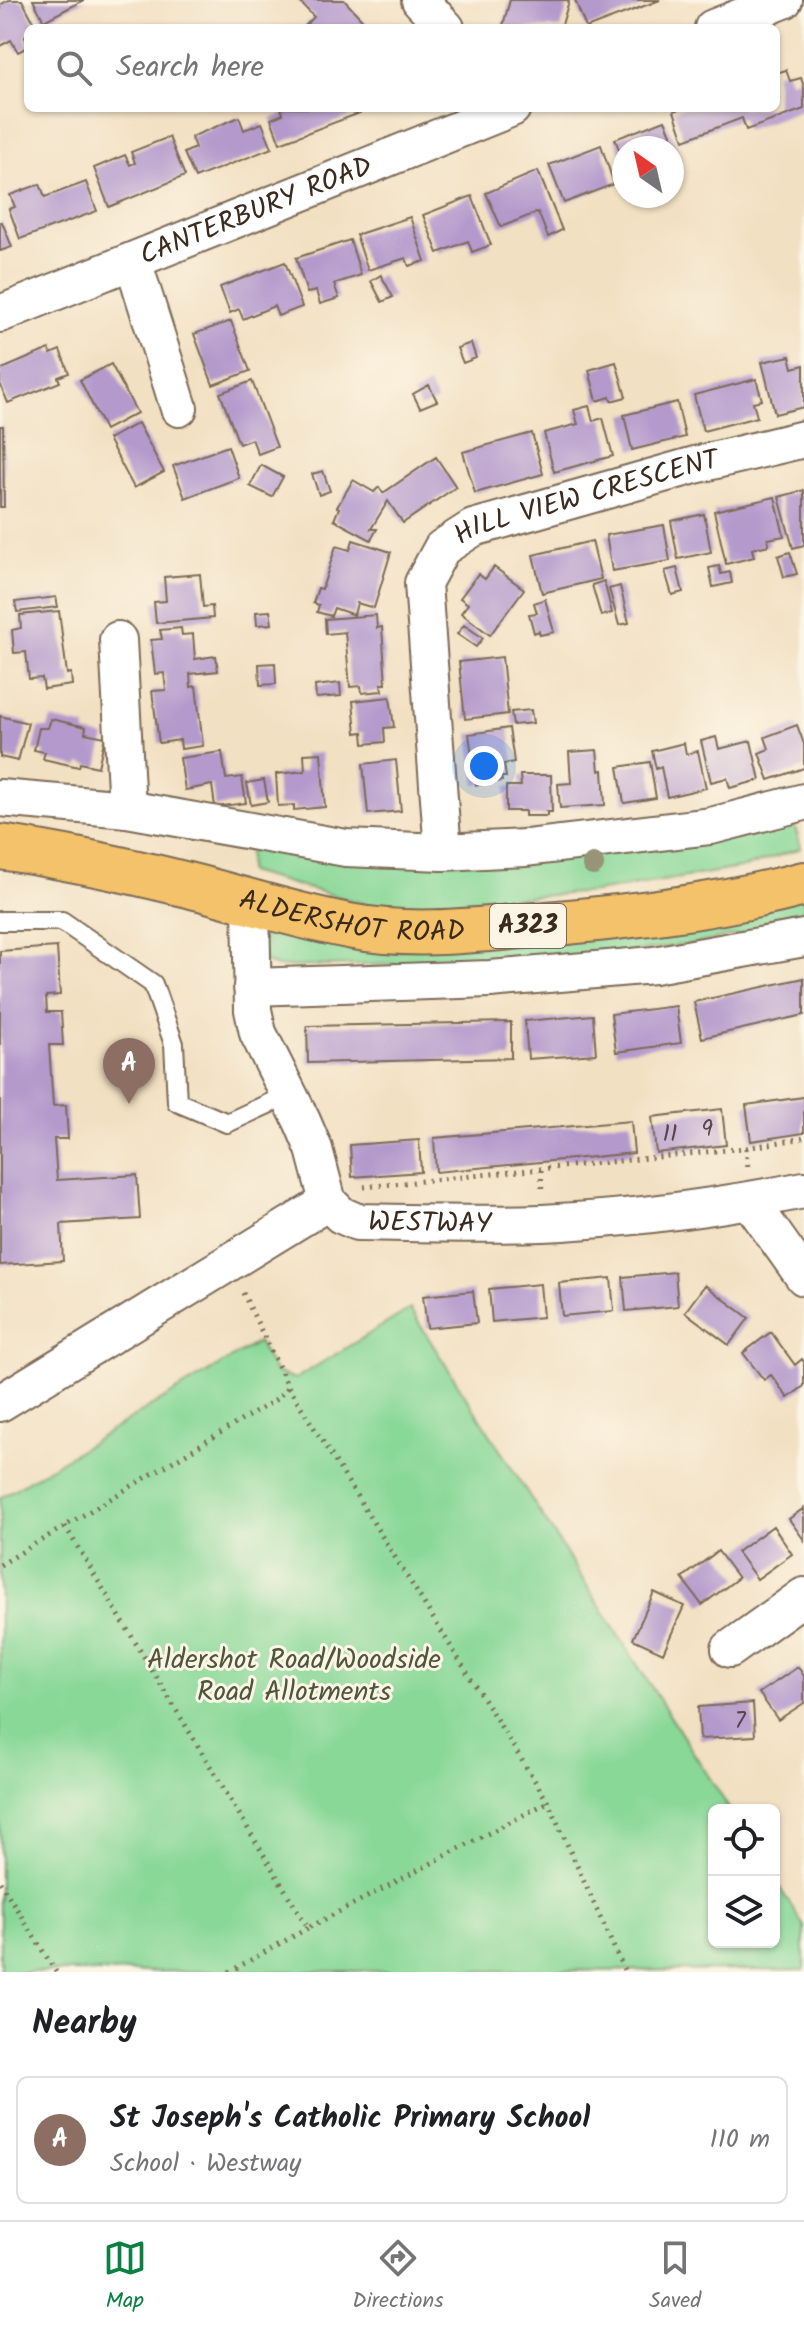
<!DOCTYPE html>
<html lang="en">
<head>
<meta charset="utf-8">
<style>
	:root { --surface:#fff; --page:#f6f6f6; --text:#202124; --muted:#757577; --line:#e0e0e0; --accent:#0b8043 }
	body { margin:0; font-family:Kalam,sans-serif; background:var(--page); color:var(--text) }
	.controls { position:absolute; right:24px; bottom:24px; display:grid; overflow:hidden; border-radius:12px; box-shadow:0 2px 6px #0004 }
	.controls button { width:72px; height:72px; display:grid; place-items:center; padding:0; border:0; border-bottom:2px solid var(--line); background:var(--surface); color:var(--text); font:40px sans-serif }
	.compass { position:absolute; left:612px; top:136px; width:72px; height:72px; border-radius:50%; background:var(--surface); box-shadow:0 2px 6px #0004; rotate:326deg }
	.you { position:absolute; left:484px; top:766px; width:28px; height:28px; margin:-20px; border:6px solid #fff; border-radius:50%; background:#1a73e8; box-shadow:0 0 0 12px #1a73e833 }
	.badge { display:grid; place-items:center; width:52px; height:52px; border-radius:50%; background:var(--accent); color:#fff; font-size:26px; font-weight:700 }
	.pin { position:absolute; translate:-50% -66px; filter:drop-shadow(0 2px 4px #0008) }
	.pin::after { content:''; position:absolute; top:42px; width:28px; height:24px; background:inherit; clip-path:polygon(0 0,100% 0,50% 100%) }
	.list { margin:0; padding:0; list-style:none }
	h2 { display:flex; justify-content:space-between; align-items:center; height:104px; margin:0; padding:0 32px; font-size:34px }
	h2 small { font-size:26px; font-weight:400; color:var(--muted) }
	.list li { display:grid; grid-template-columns:52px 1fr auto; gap:24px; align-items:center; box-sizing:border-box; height:128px; margin:0 16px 16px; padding:0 16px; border:2px solid var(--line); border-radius:12px }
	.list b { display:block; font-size:30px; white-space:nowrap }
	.list p { margin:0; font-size:26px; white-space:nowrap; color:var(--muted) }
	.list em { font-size:26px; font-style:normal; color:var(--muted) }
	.icon { flex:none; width:44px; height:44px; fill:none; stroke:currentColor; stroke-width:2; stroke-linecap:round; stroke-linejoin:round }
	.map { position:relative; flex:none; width:804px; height:1972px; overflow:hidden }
	.search { position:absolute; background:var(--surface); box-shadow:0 2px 6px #0004; left:24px; right:24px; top:24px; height:88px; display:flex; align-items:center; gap:20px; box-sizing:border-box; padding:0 28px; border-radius:12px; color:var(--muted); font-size:30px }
	.sheet { height:248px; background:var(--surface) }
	nav { display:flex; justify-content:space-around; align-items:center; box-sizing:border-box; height:112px; border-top:2px solid var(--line); background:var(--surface); font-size:22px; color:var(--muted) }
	nav a { display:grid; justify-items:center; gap:4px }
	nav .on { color:var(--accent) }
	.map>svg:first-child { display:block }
</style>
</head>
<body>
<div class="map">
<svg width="804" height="1972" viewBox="0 0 804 1972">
	<rect width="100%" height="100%" fill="#fcf5e5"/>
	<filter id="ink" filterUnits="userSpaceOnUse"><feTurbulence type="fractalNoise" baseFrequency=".0125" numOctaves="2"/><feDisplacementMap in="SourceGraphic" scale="16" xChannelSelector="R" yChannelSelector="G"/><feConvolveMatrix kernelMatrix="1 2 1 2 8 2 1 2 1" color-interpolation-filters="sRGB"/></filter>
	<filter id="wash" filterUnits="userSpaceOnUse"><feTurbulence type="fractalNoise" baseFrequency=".006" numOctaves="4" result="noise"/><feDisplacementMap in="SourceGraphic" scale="32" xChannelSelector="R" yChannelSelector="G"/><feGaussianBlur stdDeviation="1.8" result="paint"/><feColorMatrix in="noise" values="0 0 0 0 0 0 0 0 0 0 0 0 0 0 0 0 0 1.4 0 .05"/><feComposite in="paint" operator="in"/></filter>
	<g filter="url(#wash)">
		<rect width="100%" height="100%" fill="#f2e0c2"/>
		<!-- green -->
		<path fill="#89d898" stroke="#62815b" stroke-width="2" d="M793 820 801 848 746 867 595 892 376 907 248 872 249 844Z
			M804 897V920L700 943 571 960 276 967 266 962 260 944 270 929Z
			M410 1309 730 1810H714V1942H774V1879L804 1926V1970L0 1972V1498L258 1342 275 1372 295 1379Z"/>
		<g id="blocks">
			<!-- building -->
			<path fill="#b499cc" d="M9 0H22L37 28H28V34L25 36 28 47 18 52 11 40 0 46V5Z
				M33 0H84L44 21Z
				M298 0H344L370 28H303L314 17Z
				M510 0H566L569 1 561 28H515L503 25Z
				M575 0H660L586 28Z
				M786 70 790 81 801 78 804 87V109L746 130 742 118 684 140 674 111 681 108H776V73Z
				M281 108H358L360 113 280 143 271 119 283 114Z
				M239 117 244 130 262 123 272 148 195 178 184 153 195 148 191 137Z
				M665 120 681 157 672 160V148H624V162L615 139Z
				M169 137 185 176 109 207 94 168 125 155 130 165 135 163 131 152Z
				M601 145 614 184 564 203 549 165Z
				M538 171 562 230 548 237 538 212 501 227 486 193Z
				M86 182 97 211 20 239 9 209 15 207 10 195 40 184 45 197Z
				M472 196 491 245 472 252 468 241 438 253 423 215Z
				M410 217 425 261 409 266 406 258 368 270 356 235Z
				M0 222H2L12 247 0 251Z
				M350 240 361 275 334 284 339 298 320 304 316 291 307 293 296 258Z
				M285 262 302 307 278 316 274 306 243 319 239 309 230 313 220 287Z
				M381 275 393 297 382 302 371 281Z
				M231 321 250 371 213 385 194 334Z
				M471 343 476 358 463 363 457 348Z
				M49 349 51 354 60 350 69 373 58 377 60 382 8 403 0 384V370Z
				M790 356 793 368 804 365V407L775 414 762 362Z
				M616 362 626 397 611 401 610 397 597 401 589 370Z
				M111 364 137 413 105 430 80 380Z
				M756 379 762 400 753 402 757 417 703 431 694 395Z
				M252 381 277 447 258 454 252 439 239 444 220 393Z
				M429 385 437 401 420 408 413 394Z
				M677 402 685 437 632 450 624 415Z
				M589 406 593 421 603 418 613 456 554 472 544 433 578 424 574 410Z
				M138 423 164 472 134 488 108 439Z
				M0 426H3L4 507H0Z
				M532 433 543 474 475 493 463 452Z
				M228 446 239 478 185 498 173 466Z
				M436 457 456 487 403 523 388 501 371 529H377L371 540 334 520 339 508 337 507 353 480 374 492 379 487 383 493Z
				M261 465 283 477 272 497 250 486Z
				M323 471 330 491 319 495 312 474Z
				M804 490V545L793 548 779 497Z
				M775 497 784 536 768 539 769 545 752 549 754 557 726 564 714 511Z
				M704 514 711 552 678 559 671 521Z
				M664 525 670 561 612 571 606 535Z
				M353 540 391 552 374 608 357 603 354 615 334 608 331 616 317 612 319 605 313 603 318 588 322 589 336 546 350 550Z
				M592 541 601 579 542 593 533 555Z
				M790 552 797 574 784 577 778 556Z
				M719 566 721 574 730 572 732 583 713 587 709 568Z
				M494 567 524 589 490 635 461 613 468 604 460 598 478 574 485 579Z
				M677 568 683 592 672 595 665 571Z
				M200 574 203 607 212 606 213 618 156 623 154 602 166 601 164 577Z
				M604 581 612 613 601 616 592 585Z
				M620 586 629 623 619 625 609 589Z
				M56 597 58 607 17 612 15 602Z
				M545 599 554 632 540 635 539 631 534 633 529 614 537 613 534 603Z
				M59 611 67 674 71 673 72 685 44 689 42 678 29 679 26 652 14 653 12 630 21 628 20 615Z
				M270 611 272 624 257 625 256 612Z
				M376 615 377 628 382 627 386 684H381L382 691 362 693 361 686 350 687 345 632 326 634 325 619Z
				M464 625 483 638 476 647 457 634Z
				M181 628 182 635 193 634 195 659 216 656 218 671 190 674 191 687 196 686 203 746 181 749 180 740 159 743 152 691 166 690 164 673 155 674 151 640 162 639 160 630Z
				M502 657 508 714 465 719 459 662Z
				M275 663 276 684 260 685 259 664Z
				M340 683 341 696 316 698 315 686Z
				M390 697 394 727 384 728 385 742 364 744 363 732 356 733 353 701Z
				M531 710 533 723 513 725 511 712Z
				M0 716 28 723 18 761 0 757Z
				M51 719 86 727 85 733 105 737 98 767 80 763 79 767 43 759 45 752 34 750 39 728H48Z
				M797 725 804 744V768L769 780 759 753 769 749 765 737Z
				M509 728 514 762 504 764 506 777H501L502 781 476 785 469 734Z
				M716 737 719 749 751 741 760 780 730 788 727 778 711 782 701 741Z
				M684 743 686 754 698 751 706 788 667 797 661 767 656 769 652 751Z
				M597 750 599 771 603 770 605 805 560 808 558 784 571 783 569 752Z
				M222 752 226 779 242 777 246 803 215 807 212 785 185 790 180 758Z
				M321 753 325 807 294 810V805L278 806 276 774 305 771 304 754Z
				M396 760 401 811 368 814 363 764Z
				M650 762 656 798 624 803 618 767Z
				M520 775H551L552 812H547V816H525V811H506V786H521Z
				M264 780 268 802 251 805 247 783Z
				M57 947 60 995 46 996 47 1012H61L63 1045H49L53 1106 66 1105 68 1139H54L57 1180 137 1175 140 1219 61 1224 63 1261 0 1265V951Z
				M804 978V1015L702 1038 694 1002Z
				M676 1006 681 1043 616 1052 611 1014Z
				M593 1015 596 1054 528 1059 525 1021Z
				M511 1022V1058L308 1063 307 1026Z
				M804 1097V1133L751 1141 746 1105Z
				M722 1109 726 1145 656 1153 652 1117Z
				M631 1121 634 1153 436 1172 434 1138Z
				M419 1140 421 1172 352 1177 350 1145Z
				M675 1272 678 1306 626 1311 623 1277Z
				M611 1278 614 1311 562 1316 559 1283Z
				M540 1284 543 1317 492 1322 489 1289Z
				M705 1285 749 1318 729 1345 685 1312Z
				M473 1291 477 1323 427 1328 423 1296Z
				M771 1332 795 1365 802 1359 804 1362V1386L788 1398 771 1375 764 1380 743 1353Z
				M804 1508V1540L789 1519Z
				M773 1526 792 1554 757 1579 737 1552Z
				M718 1551 738 1578 702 1605 682 1578Z
				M654 1592 684 1606 663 1653 633 1639Z
				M798 1667 804 1676V1703L778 1720 759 1693Z
				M753 1703 755 1736 700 1739 698 1707Z"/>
		</g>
	</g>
	<g filter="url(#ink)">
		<use href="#blocks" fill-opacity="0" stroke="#7b6a57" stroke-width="2"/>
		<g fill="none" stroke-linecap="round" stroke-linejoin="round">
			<!-- lane casing -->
			<g stroke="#7b6a57" stroke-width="22">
				<path id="lane" d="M0 921H62L153 984 174 1044 177 1102 227 1123 290 1094"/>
			</g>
			<!-- street casing -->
			<g stroke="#7b6a57" stroke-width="40">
				<g id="street">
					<path d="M420 0 446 28"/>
					<path d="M713 28 784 0"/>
					<path d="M133 261 179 408"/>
					<path id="s1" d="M0 314 512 108"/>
					<path d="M118 640 127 809"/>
					<path d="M0 798 127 809 346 848 443 852 526 848 711 826 804 802"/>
					<path id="s2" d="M443 852 423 583 442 548 473 528 695 465 804 439"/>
					<path id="s3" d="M251 904 253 1010 258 1033 302 1121 314 1149 328 1202 341 1215 357 1222C418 1223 480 1225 542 1223 629 1219 718 1207 804 1190"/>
					<path d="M252 987 490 979 654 965 804 938"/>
					<path d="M750 1201 804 1277"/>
					<path d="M0 1403 328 1202"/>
					<path d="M730 1649 804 1596"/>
				</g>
			</g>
			<!-- primary casing -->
			<g stroke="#7b6a57" stroke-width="48">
				<g id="primary">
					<path id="s4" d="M0 847C62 856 123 869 184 884 241 898 296 917 354 927 410 937 467 931 523 926 617 918 713 908 804 884"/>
				</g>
			</g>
			<!-- path -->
			<path stroke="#7b6a57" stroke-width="5" stroke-dasharray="2 6" stroke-linecap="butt" d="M746 1148 748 1168
				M541 1170 542 1194
				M364 1187 746 1148 804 1138
				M243 1293 288 1386 548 1802 625 1972
				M65 1526 308 1928 548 1802
				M0 1565 277 1399 288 1386
				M0 1882 56 1972
				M229 1972 308 1928"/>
			<!-- lane -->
			<use href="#lane" stroke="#fff" stroke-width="18"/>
			<!-- street -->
			<use href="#street" stroke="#fff" stroke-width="36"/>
			<!-- primary -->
			<use href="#primary" stroke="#f3c26a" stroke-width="44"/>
		</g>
		<!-- trees -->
		<circle fill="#989478" cx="593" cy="865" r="11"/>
	</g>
	<g text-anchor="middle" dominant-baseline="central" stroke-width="6" stroke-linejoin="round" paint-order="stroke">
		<!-- number labels -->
		<g font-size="24" fill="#59464a">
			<text x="707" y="1129">9</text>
			<text x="670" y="1134">11</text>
			<text x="740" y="1721">7</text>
		</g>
		<!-- shield labels -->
		<rect fill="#fcf5e5" stroke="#75675a" stroke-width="2" x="490" y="904" width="76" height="44" rx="6"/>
		<g font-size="26" font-weight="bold" fill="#3b2a1e">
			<text x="528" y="926">A323</text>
		</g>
		<!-- street labels -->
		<g font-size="28" fill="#3b2a1e" stroke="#fcf5e5">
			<text stroke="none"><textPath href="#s1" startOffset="276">CANTERBURY ROAD</textPath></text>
			<text stroke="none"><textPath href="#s2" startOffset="464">HILL VIEW CRESCENT</textPath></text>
			<text stroke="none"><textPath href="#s4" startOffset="360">ALDERSHOT ROAD</textPath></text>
			<text stroke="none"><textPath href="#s3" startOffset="422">WESTWAY</textPath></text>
		</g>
		<!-- park labels -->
		<g font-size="28" fill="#4e563c" stroke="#fcf5e5">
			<text x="294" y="1660">Aldershot Road/Woodside<tspan x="294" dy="32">Road Allotments</tspan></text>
		</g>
	</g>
</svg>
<div class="controls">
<button><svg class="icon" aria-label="locate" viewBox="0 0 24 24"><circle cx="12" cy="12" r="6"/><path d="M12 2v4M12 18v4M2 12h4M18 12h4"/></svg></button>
<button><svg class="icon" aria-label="layers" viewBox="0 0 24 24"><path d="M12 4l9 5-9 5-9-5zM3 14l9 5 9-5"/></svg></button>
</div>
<svg class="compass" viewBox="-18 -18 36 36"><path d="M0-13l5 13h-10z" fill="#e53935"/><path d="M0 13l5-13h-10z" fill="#757577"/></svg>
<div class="you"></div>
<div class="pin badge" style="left:129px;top:1104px;background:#8d6e63">A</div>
<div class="search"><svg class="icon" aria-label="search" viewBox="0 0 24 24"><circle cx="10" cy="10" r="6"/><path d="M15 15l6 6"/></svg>Search here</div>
</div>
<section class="sheet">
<h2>Nearby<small></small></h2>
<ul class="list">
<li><span class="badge" style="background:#8d6e63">A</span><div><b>St Joseph's Catholic Primary School</b><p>School · Westway</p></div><em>110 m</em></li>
</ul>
</section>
<nav>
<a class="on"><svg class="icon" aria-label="map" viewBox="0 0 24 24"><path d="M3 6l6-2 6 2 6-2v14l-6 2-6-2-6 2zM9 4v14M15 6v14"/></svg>Map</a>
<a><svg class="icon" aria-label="directions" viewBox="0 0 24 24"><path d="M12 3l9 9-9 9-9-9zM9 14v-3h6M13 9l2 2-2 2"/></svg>Directions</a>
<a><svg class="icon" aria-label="saved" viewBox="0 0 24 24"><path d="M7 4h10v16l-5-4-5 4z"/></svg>Saved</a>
</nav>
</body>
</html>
